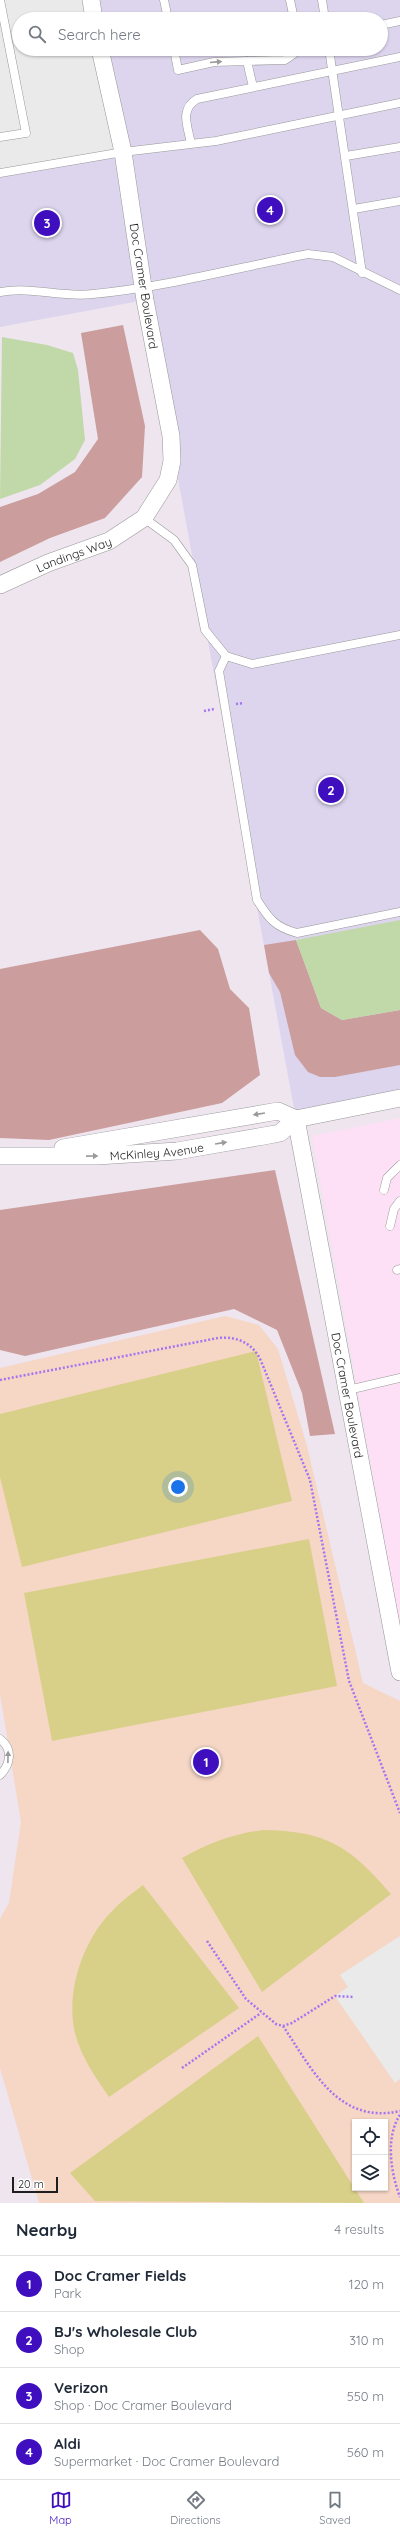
<!DOCTYPE html>
<html lang="en">
<head>
<meta charset="utf-8">
<style>
	:root { --surface:#fff; --page:#f6f6f7; --text:#1f2937; --muted:#747a83; --line:#e0e1e3; --accent:#3f0ebf }
	body { margin:0; font-family:Quicksand,sans-serif; background:var(--page); color:var(--text) }
	.controls { position:absolute; right:12px; bottom:12px; display:grid; overflow:hidden; border-radius:0px; box-shadow:0 1px 3px #0004 }
	.controls button { width:36px; height:36px; display:grid; place-items:center; padding:0; border:0; border-bottom:1px solid var(--line); background:var(--surface); color:var(--text); font:20px sans-serif }
	.scale { position:absolute; left:12px; bottom:10px; width:46px; box-sizing:border-box; padding-left:4px; border:2px solid #1e1e1e; border-top:0; font-size:11px; line-height:14px; white-space:nowrap; color:#1e1e1e; -webkit-text-stroke:3px #fff; paint-order:stroke }
	.you { position:absolute; left:178px; top:1487px; width:14px; height:14px; margin:-10px; border:3px solid #fff; border-radius:50%; background:#1a73e8; box-shadow:0 0 0 6px #1a73e833 }
	.badge { display:grid; place-items:center; width:26px; height:26px; border-radius:50%; background:var(--accent); color:#fff; font-size:13px; font-weight:700 }
	.pin { position:absolute; translate:-50% -50%; border:2px solid #fff; box-shadow:0 1px 4px #0006 }
	.list { margin:0; padding:0; list-style:none }
	h2 { display:flex; justify-content:space-between; align-items:center; height:52px; margin:0; padding:0 16px; font-size:17px }
	h2 small { font-size:13px; font-weight:400; color:var(--muted) }
	.list li { display:grid; grid-template-columns:26px 1fr auto; gap:12px; align-items:center; box-sizing:border-box; height:56px; padding:0 16px; border-top:1px solid var(--line) }
	.list b { display:block; font-size:15px; white-space:nowrap }
	.list p { margin:0; font-size:13px; white-space:nowrap; color:var(--muted) }
	.list em { font-size:13px; font-style:normal; color:var(--muted) }
	.icon { flex:none; width:22px; height:22px; fill:none; stroke:currentColor; stroke-width:2; stroke-linecap:round; stroke-linejoin:round }
	.map { position:relative; flex:none; width:400px; height:2203px; overflow:hidden }
	.search { position:absolute; background:var(--surface); box-shadow:0 1px 3px #0004; left:12px; right:12px; top:12px; height:44px; display:flex; align-items:center; gap:10px; box-sizing:border-box; padding:0 14px; border-radius:22px; color:var(--muted); font-size:15px }
	.sheet { height:276px; background:var(--surface) }
	nav { display:flex; justify-content:space-around; align-items:center; box-sizing:border-box; height:56px; border-top:1px solid var(--line); background:var(--surface); font-size:11px; color:var(--muted) }
	nav a { display:grid; justify-items:center; gap:2px }
	nav .on { color:var(--accent) }
	.map>svg:first-child { display:block }
</style>
</head>
<body>
<div class="map">
<svg width="400" height="2203" viewBox="0 0 400 2203">
	<rect width="100%" height="100%" fill="#eee5ef"/>
	<!-- commercial -->
	<path fill="#ddd5ee" fill-rule="evenodd" d="M0 0H400V1098L296 1119 145 300 0 327ZM19 19H381V49H19Z"/>
	<!-- education -->
	<path fill="#fde0f5" d="M400 1118V1627L312 1136Z"/>
	<!-- forest -->
	<path fill="#cb9d9d" d="M123 325 145 426 142 477 105 518 50 538 0 562V507L38 494 75 472 98 439 81 333Z
		M200 930 218 949 230 989 249 1008 260 1075 222 1103 49 1140 0 1138V969Z
		M296 940 321 1008 342 1020 400 1010V1065L335 1077H320L308 1072 295 1055 280 992 269 973 264 945Z
		M275 1170 335 1434 310 1436 302 1393 277 1330 234 1309 25 1356 0 1350V1210Z"/>
	<!-- park -->
	<path fill="#f6d6c5" fill-rule="evenodd" d="M225 1316 259 1325 278 1349 307 1446 363 1683 400 1701V2203H39L0 2068V1919L9 1903 21 1822 0 1694V1368ZM355 2122H385V2188H355Z"/>
	<!-- pitch -->
	<path fill="#d8d088" d="M256 1351 292 1501 22 1567 0 1477V1414Z
		M309 1539 337 1686 52 1741 24 1593Z
		M263 1830C328 1831 350 1847 391 1894L262 1992 182 1858C209 1843 232 1834 263 1830Z
		M143 1885 239 2008 109 2097C96 2078 81 2057 75 2033 65 1991 84 1937 115 1908 124 1899 134 1892 143 1885Z
		M258 2036 364 2203 95 2201 70 2173Z"/>
	<!-- parking -->
	<path fill="#eaeaea" d="M0 0H92L96 19H19V49H101L123 152 0 173Z
		M400 1936V2079L395 2083 335 1996 348 1987 340 1975Z"/>
	<!-- water -->
	<path fill="#c1d9a8" d="M2 337 47 345 73 353 78 370 85 440 75 459 40 485 0 499Z
		M400 920V1010L342 1020 321 1008 296 940Z"/>
	<g fill="none" stroke-linecap="round" stroke-linejoin="round">
		<!-- lane casing -->
		<g stroke="#989898" stroke-width="9">
			<path id="lane" d="M164 0 168 19
				M290 0 294 19
				M322 0 325 19
				M381 25 400 21
				M174 49 178 70 214 62 285 60 295 53 296 49
				M329 49 362 273
				M247 61 253 87
				M0 137 26 133 0 0
				M191 144C188 126 179 110 197 99L400 57
				M346 156 400 147
				M0 173 123 152 216 141 400 103
				M354 209 400 201
				M0 292C33 286 61 298 93 294 166 287 236 268 308 254L333 257 400 290
				M144 518 174 540 192 565 205 630 226 656 252 664 400 635
				M226 656 219 671 257 900C269 919 275 927 297 933L400 912
				M384 1190 387 1178 400 1165
				M390 1226 394 1209 400 1201
				M397 1270 400 1269
				M348 1390 400 1378
				M0 1739C13 1749 11 1764 0 1775"/>
		</g>
		<!-- street casing -->
		<g stroke="#989898" stroke-width="18">
			<g id="street">
				<path d="M91 0 94 19"/>
				<path id="s1" d="M0 585 48 563 109 541 144 518 168 480 172 461 171 436 145 300 123 152 100 49"/>
				<path id="s2" d="M296 1119 400 1672"/>
				<path d="M63 1148 278 1111 296 1119"/>
				<path id="s3" d="M0 1156H97L177 1151 264 1136 280 1133 296 1119 400 1098"/>
			</g>
		</g>
		<!-- path -->
		<path stroke="#a475f0" stroke-width="2.5" stroke-dasharray="2 2" stroke-linecap="butt" d="M236 704 244 703
			M204 711 214 709
			M0 1380 218 1338C237 1336 253 1343 261 1361L310 1480 349 1681 400 1813
			M207 1941 246 1999 276 2024 283 2026 292 2023 335 1996 354 1997
			M283 2026C312 2069 338 2125 400 2111
			M182 2068 261 2013
			M400 2115C385 2137 391 2174 400 2197"/>
		<!-- lane -->
		<use href="#lane" stroke="#fff" stroke-width="8"/>
		<!-- street -->
		<use href="#street" stroke="#fff" stroke-width="17"/>
	</g>
	<!-- one-way arrows -->
	<defs><path id="oneway-solid" d="M-6-.8H1V-3.2L6.5 0L1 3.2V.8H-6Z"/></defs>
	<g fill="#9a9a9a">
		<use href="#oneway-solid" transform="translate(216 62) rotate(-5)"/>
		<use href="#oneway-solid" transform="translate(259 1114) rotate(171)"/>
		<use href="#oneway-solid" transform="translate(221 1143) rotate(-9)"/>
		<use href="#oneway-solid" transform="translate(92 1156) rotate(-1)"/>
		<use href="#oneway-solid" transform="translate(8 1757) rotate(-89)"/>
	</g>
	<g text-anchor="middle" dominant-baseline="central" stroke-width="4" stroke-linejoin="round" paint-order="stroke">
		<!-- street labels -->
		<g font-size="12" fill="#1e1e1e" stroke="#fff">
			<text transform="translate(144 286) rotate(81)">Doc Cramer Boulevard</text>
			<text stroke="none"><textPath href="#s1" startOffset="80">Landings Way</textPath></text>
			<text stroke="none"><textPath href="#s3" startOffset="157">McKinley Avenue</textPath></text>
			<text stroke="none"><textPath href="#s2" startOffset="281">Doc Cramer Boulevard</textPath></text>
		</g>
	</g>
</svg>
<div class="controls">
<button><svg class="icon" aria-label="locate" viewBox="0 0 24 24"><circle cx="12" cy="12" r="6"/><path d="M12 2v4M12 18v4M2 12h4M18 12h4"/></svg></button>
<button><svg class="icon" aria-label="layers" viewBox="0 0 24 24"><path d="M12 4l9 5-9 5-9-5zM3 14l9 5 9-5"/></svg></button>
</div>
<div class="scale">20 m</div>
<div class="you"></div>
<div class="pin badge" style="left:206px;top:1762px">1</div>
<div class="pin badge" style="left:331px;top:790px">2</div>
<div class="pin badge" style="left:47px;top:223px">3</div>
<div class="pin badge" style="left:270px;top:210px">4</div>
<div class="search"><svg class="icon" aria-label="search" viewBox="0 0 24 24"><circle cx="10" cy="10" r="6"/><path d="M15 15l6 6"/></svg>Search here</div>
</div>
<section class="sheet">
<h2>Nearby<small>4 results</small></h2>
<ul class="list">
<li><span class="badge">1</span><div><b>Doc Cramer Fields</b><p>Park</p></div><em>120 m</em></li>
<li><span class="badge">2</span><div><b>BJ's Wholesale Club</b><p>Shop</p></div><em>310 m</em></li>
<li><span class="badge">3</span><div><b>Verizon</b><p>Shop · Doc Cramer Boulevard</p></div><em>550 m</em></li>
<li><span class="badge">4</span><div><b>Aldi</b><p>Supermarket · Doc Cramer Boulevard</p></div><em>560 m</em></li>
</ul>
</section>
<nav>
<a class="on"><svg class="icon" aria-label="map" viewBox="0 0 24 24"><path d="M3 6l6-2 6 2 6-2v14l-6 2-6-2-6 2zM9 4v14M15 6v14"/></svg>Map</a>
<a><svg class="icon" aria-label="directions" viewBox="0 0 24 24"><path d="M12 3l9 9-9 9-9-9zM9 14v-3h6M13 9l2 2-2 2"/></svg>Directions</a>
<a><svg class="icon" aria-label="saved" viewBox="0 0 24 24"><path d="M7 4h10v16l-5-4-5 4z"/></svg>Saved</a>
</nav>
</body>
</html>
